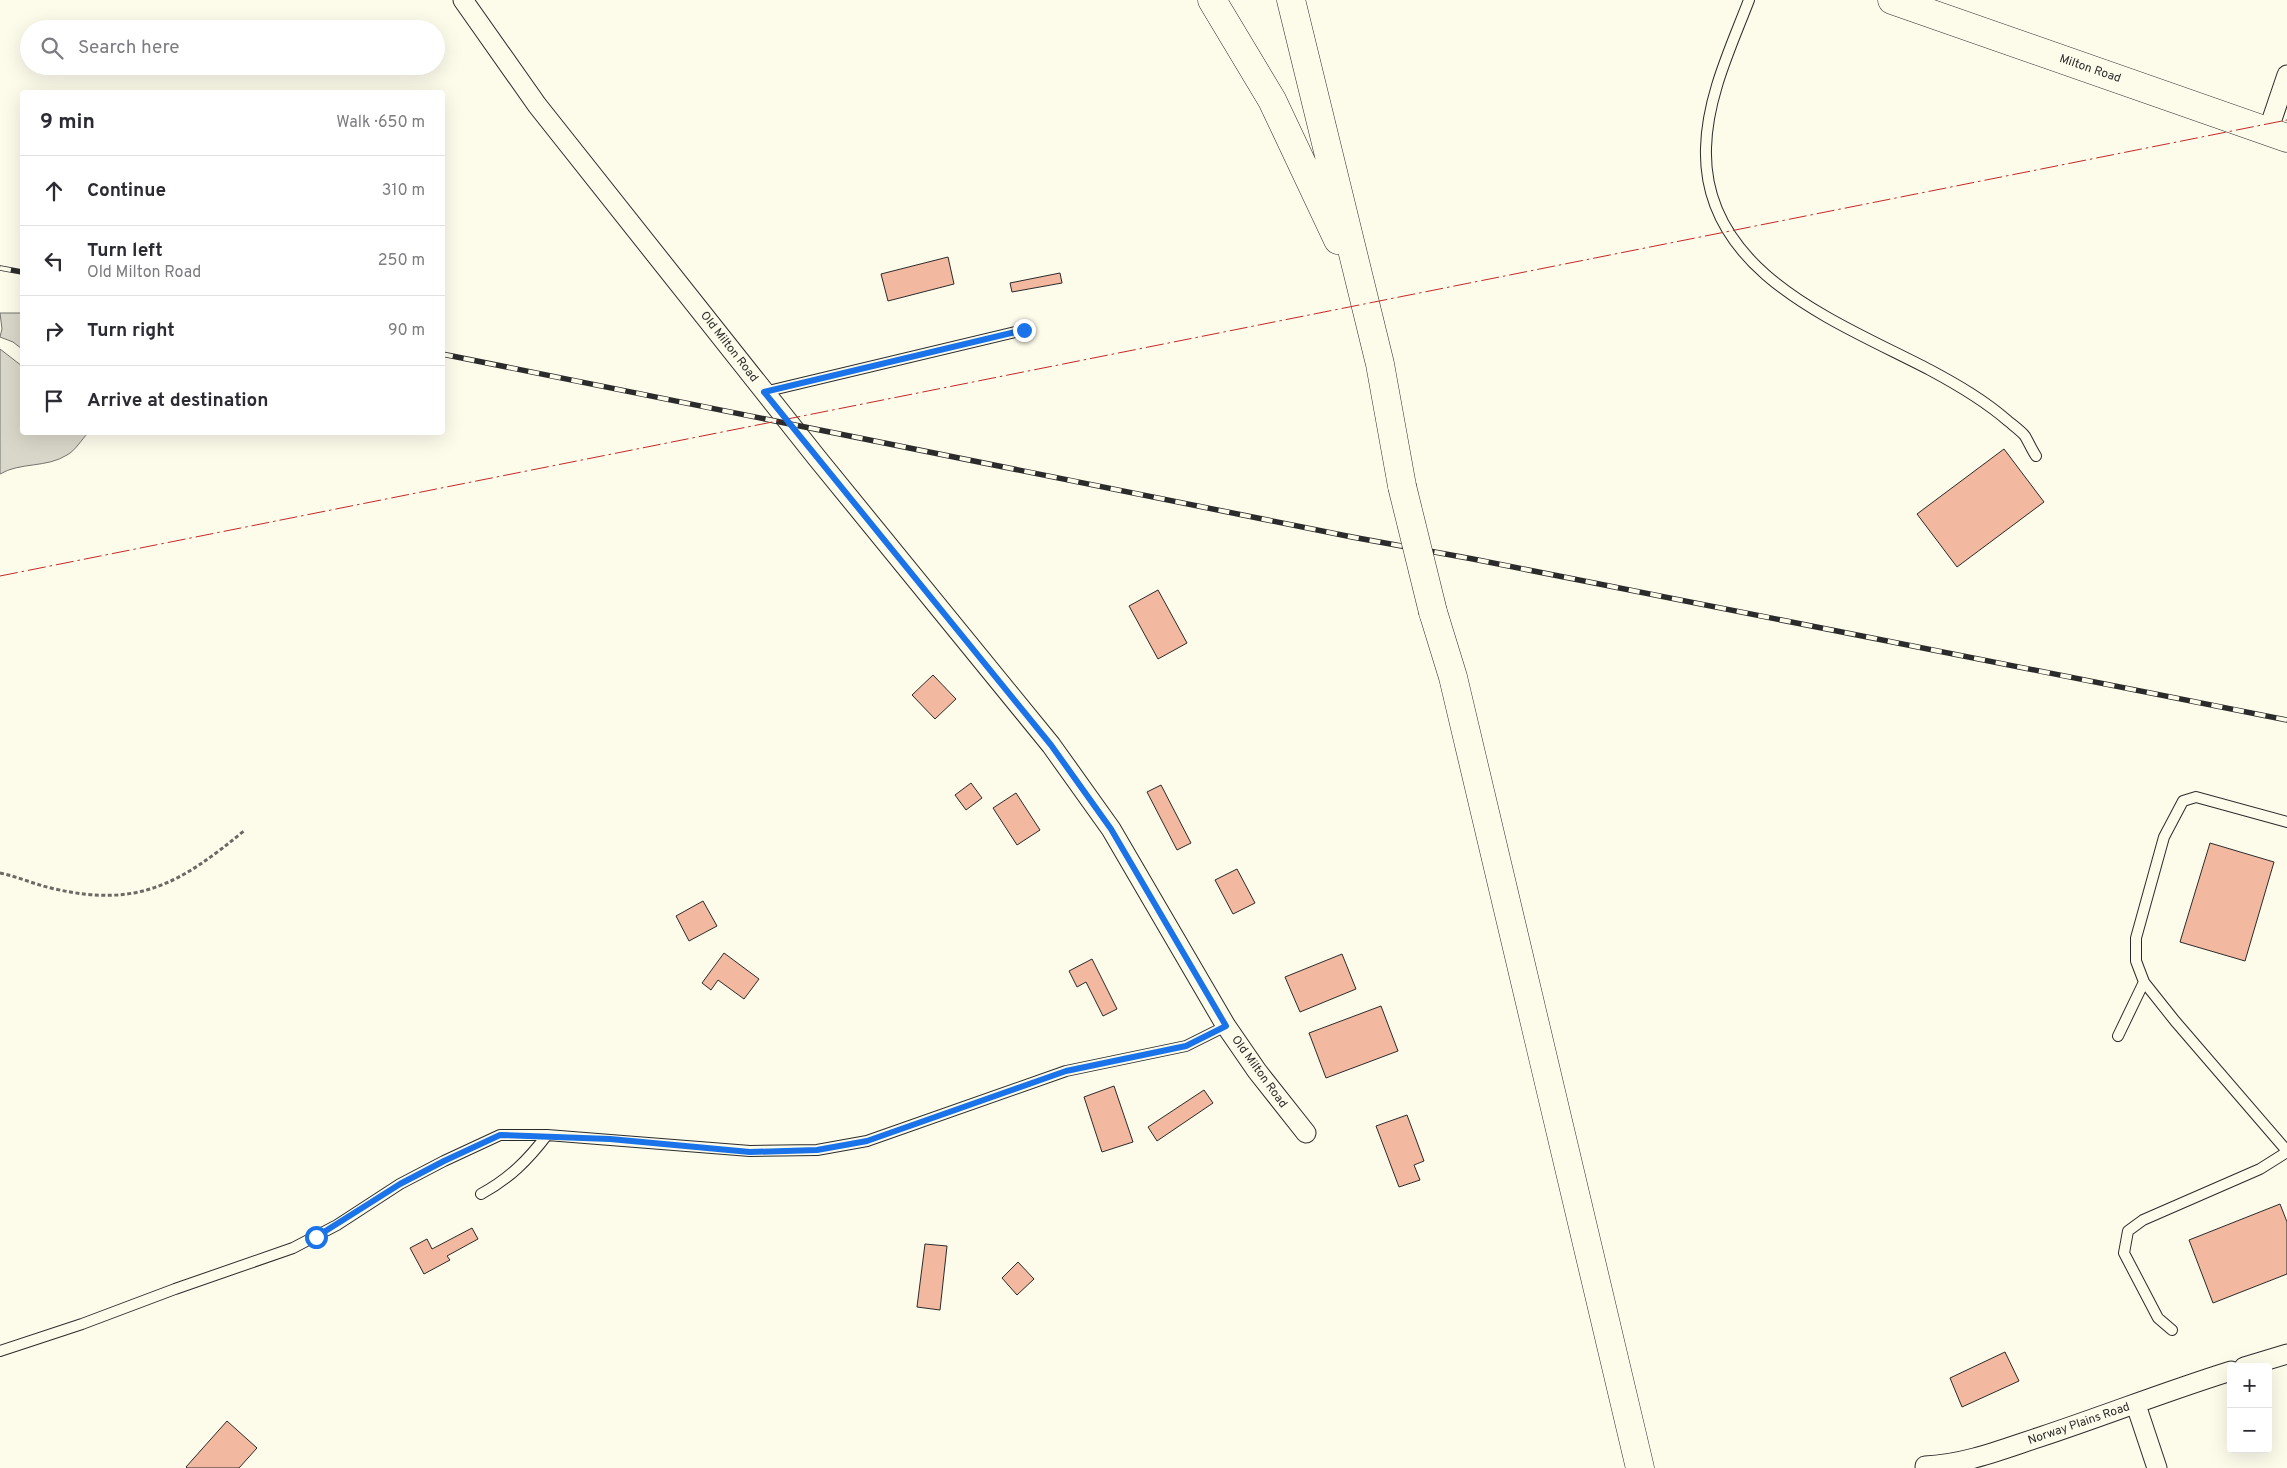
<!DOCTYPE html>
<html lang="en">
<head>
<meta charset="utf-8">
<style>
	:root { --surface:#fff; --page:#f7f7f7; --text:#2b2b33; --muted:#7c7c81; --line:#e1e1e2 }
	body { margin:0; font-family:Overpass,sans-serif; background:var(--page); color:var(--text) }
	.controls { position:absolute; right:15px; bottom:15px; display:grid; overflow:hidden; border-radius:5px; box-shadow:0 5px 20px #0002 }
	.controls button { width:45px; height:45px; display:grid; place-items:center; padding:0; border:0; border-bottom:1px solid var(--line); background:var(--surface); color:var(--text); font:25px sans-serif }
	.stop { position:absolute; width:15px; height:15px; margin:-11px; border:4px solid #1a73e8; border-radius:50%; background:#fff }
	.stop.end { background:#1a73e8; border-color:#fff; box-shadow:0 1px 5px #0008 }
	.list { margin:0; padding:0; list-style:none }
	h2 { display:flex; justify-content:space-between; align-items:center; height:65px; margin:0; padding:0 20px; font-size:21px }
	h2 small { font-size:16px; font-weight:400; color:var(--muted) }
	.list li { display:grid; grid-template-columns:32px 1fr auto; gap:15px; align-items:center; box-sizing:border-box; height:70px; padding:0 20px; border-top:1px solid var(--line) }
	.list b { display:block; font-size:19px; white-space:nowrap }
	.list p { margin:0; font-size:16px; white-space:nowrap; color:var(--muted) }
	.list em { font-size:16px; font-style:normal; color:var(--muted) }
	.icon { flex:none; width:28px; height:28px; fill:none; stroke:currentColor; stroke-width:2; stroke-linecap:round; stroke-linejoin:round }
	.map { position:relative; flex:none; width:2287px; height:1468px; overflow:hidden }
	.search { position:absolute; background:var(--surface); box-shadow:0 5px 20px #0002; left:20px; top:20px; width:425px; height:55px; display:flex; align-items:center; gap:12px; box-sizing:border-box; padding:0 18px; border-radius:28px; color:var(--muted); font-size:19px }
	.panel { position:absolute; background:var(--surface); box-shadow:0 5px 20px #0002; left:20px; top:90px; width:425px; height:345px; border-radius:5px }
	.map>svg:first-child { display:block }
</style>
</head>
<body>
<div class="map">
<svg width="2287" height="1468" viewBox="0 0 2287 1468">
	<rect width="100%" height="100%" fill="#fdfbea"/>
	<!-- water -->
	<path fill="#d8d7c9" stroke="#74746e" d="M0 313H22V349L13 342 0 337 2 329Z
		M0 349 22 366V432L88 433C82 439 75 451 67 455 47 468 20 462 0 474Z"/>
	<!-- building -->
	<path fill="#f2b8a0" stroke="#2b2b2b" d="M948 257 954 284 888 301 881 274Z
		M1060 273 1062 283 1012 292 1010 283Z
		M2004 449 2044 502 1957 567 1917 514Z
		M1158 590 1187 643 1158 659 1129 606Z
		M933 675 956 699 935 719 912 695Z
		M971 783 982 798 966 810 955 795Z
		M1161 785 1191 843 1177 850 1147 792Z
		M1016 793 1040 830 1017 845 993 808Z
		M2210 843 2274 862 2245 961 2180 942Z
		M1237 869 1255 903 1233 914 1215 880Z
		M703 901 717 926 689 941 676 916Z
		M724 953 759 979 744 999 718 980 711 990 702 983Z
		M1342 954 1356 989 1300 1012 1285 977Z
		M1092 959 1117 1009 1103 1016 1086 982 1077 987 1069 971Z
		M1381 1006 1398 1051 1326 1078 1309 1033Z
		M1114 1086 1133 1142 1102 1152 1084 1097Z
		M1204 1090 1213 1103 1157 1141 1148 1127Z
		M1407 1115 1424 1161 1414 1165 1420 1180 1399 1187 1376 1126Z
		M2280 1204 2287 1222V1274L2213 1303 2189 1240Z
		M472 1228 478 1239 447 1256 450 1260 424 1274 410 1248 427 1239 432 1249Z
		M925 1244 947 1246 940 1310 917 1307Z
		M1018 1262 1034 1279 1017 1295 1002 1278Z
		M2005 1352 2019 1381 1962 1407 1950 1378Z
		M227 1421 257 1448 239 1468H187L186 1467Z"/>
	<g fill="none" stroke-linecap="round" stroke-linejoin="round">
		<!-- lane casing -->
		<g stroke="#2b2b2b" stroke-width="12">
			<path id="lane" d="M1749 0C1731 47 1707 97 1706 148 1702 273 1838 322 1930 370 1958 385 1984 400 2008 421 2014 426 2021 431 2025 436 2029 443 2032 450 2036 456
				M764 392 1024 330
				M2287 822 2196 797 2183 801 2164 837 2136 938V961L2144 982 2175 1021 2287 1151
				M2118 1036 2144 982
				M481 1194C509 1179 528 1160 547 1135L750 1151 817 1150 867 1141 1066 1071 1186 1046 1226 1026
				M2172 1330 2158 1318 2124 1253 2128 1231 2143 1220 2260 1169 2287 1152
				M0 1351 82 1324 175 1289 293 1248 337 1225 400 1184 444 1161 500 1135H547"/>
		</g>
		<!-- street casing -->
		<g stroke="#2b2b2b" stroke-width="21">
			<path id="street" d="M463 0 537 105 817 458 1051 745 1111 829 1226 1026 1257 1071 1306 1133
				M2268 131 2287 75
				M2244 1367 2287 1354
				M2136 1405 2157 1468
				M1925 1466C1967 1464 2003 1449 2043 1436 2106 1415 2167 1391 2231 1371"/>
		</g>
		<!-- primary casing -->
		<g stroke="#2b2b2b" stroke-width="29">
			<path id="primary" d="M1892 0 2287 138"/>
		</g>
		<!-- highway casing -->
		<g stroke="#2b2b2b" stroke-width="29">
			<path id="highway" d="M1212 0 1272 100 1338 240
				M1291 0 1380 364 1402 486
				M1433 612 1453 677 1640 1468"/>
		</g>
		<!-- path -->
		<path stroke="#6a6964" stroke-width="3" stroke-dasharray="4 2.5" stroke-linecap="butt" d="M0 873C19 877 36 885 55 889 139 908 181 883 245 830"/>
		<!-- lane -->
		<use href="#lane" stroke="#fdfbea" stroke-width="10"/>
		<!-- street -->
		<use href="#street" stroke="#fdfbea" stroke-width="19"/>
		<!-- primary -->
		<use href="#primary" stroke="#fdfbea" stroke-width="28"/>
		<!-- highway -->
		<use href="#highway" stroke="#fdfbea" stroke-width="28"/>
		<!-- rail casing -->
		<g stroke="#2b2b2b" stroke-width="5.5">
			<path id="rail" d="M0 268 22 272
				M442 354 1352 537 1473 559 2287 720"/>
		</g>
		<!-- rail -->
		<use href="#rail" stroke="#fdfbea" stroke-width="4" stroke-dasharray="11" stroke-linecap="butt"/>
		<!-- highway-bridge casing -->
		<g stroke="#2b2b2b" stroke-width="29" stroke-linecap="butt">
			<path id="highway-bridge" d="M1402 486 1433 612"/>
		</g>
		<!-- highway-bridge -->
		<use href="#highway-bridge" stroke="#fdfbea" stroke-width="28"/>
		<!-- power -->
		<path stroke="#c62828" stroke-width="1" stroke-dasharray="18 4 2.5 4" stroke-linecap="butt" d="M0 576 2287 120"/>
	</g>
	<g fill="none" stroke-linecap="round" stroke-linejoin="round">
		<!-- route -->
		<path stroke="#1a73e8" stroke-width="6" d="M316 1237 400 1184 444 1161 500 1135 610 1139 750 1152 817 1150 867 1141 1066 1071 1186 1046 1226 1026 1111 829 1051 745 764 392 1024 330"/>
	</g>
	<g text-anchor="middle" dominant-baseline="central" stroke-width="4" stroke-linejoin="round" paint-order="stroke">
		<!-- street labels -->
		<g font-size="12" fill="#2b2b2b" stroke="#fdfbea">
			<text transform="translate(2090 69) rotate(19)">Milton Road</text>
			<text transform="translate(729 347) rotate(52)">Old Milton Road</text>
			<text transform="translate(1259 1072) rotate(54)">Old Milton Road</text>
			<text transform="translate(2079 1424) rotate(-19)">Norway Plains Road</text>
		</g>
	</g>
</svg>
<div class="controls">
<button>+</button>
<button>−</button>
</div>
<div class="stop" style="left:316px;top:1237px"></div>
<div class="stop end" style="left:1024px;top:330px"></div>
<div class="search"><svg class="icon" aria-label="search" viewBox="0 0 24 24"><circle cx="10" cy="10" r="6"/><path d="M15 15l6 6"/></svg>Search here</div>
<section class="panel">
<h2>9 min<small>Walk · 650 m</small></h2>
<ul class="list">
<li><svg class="icon" aria-label="ahead" viewBox="0 0 24 24"><path d="M12 20V5M6 11l6-6 6 6"/></svg><div><b>Continue</b></div><em>310 m</em></li>
<li><svg class="icon" aria-label="left" viewBox="0 0 24 24"><path d="M17 20v-9H6M10 6l-5 5 5 5"/></svg><div><b>Turn left</b><p>Old Milton Road</p></div><em>250 m</em></li>
<li><svg class="icon" aria-label="right" viewBox="0 0 24 24"><path d="M7 20v-9h11M14 6l5 5-5 5"/></svg><div><b>Turn right</b></div><em>90 m</em></li>
<li><svg class="icon" aria-label="arrive" viewBox="0 0 24 24"><path d="M6 21V4h12l-3 4 3 4H6"/></svg><div><b>Arrive at destination</b></div></li>
</ul>
</section>
</div>
</body>
</html>
